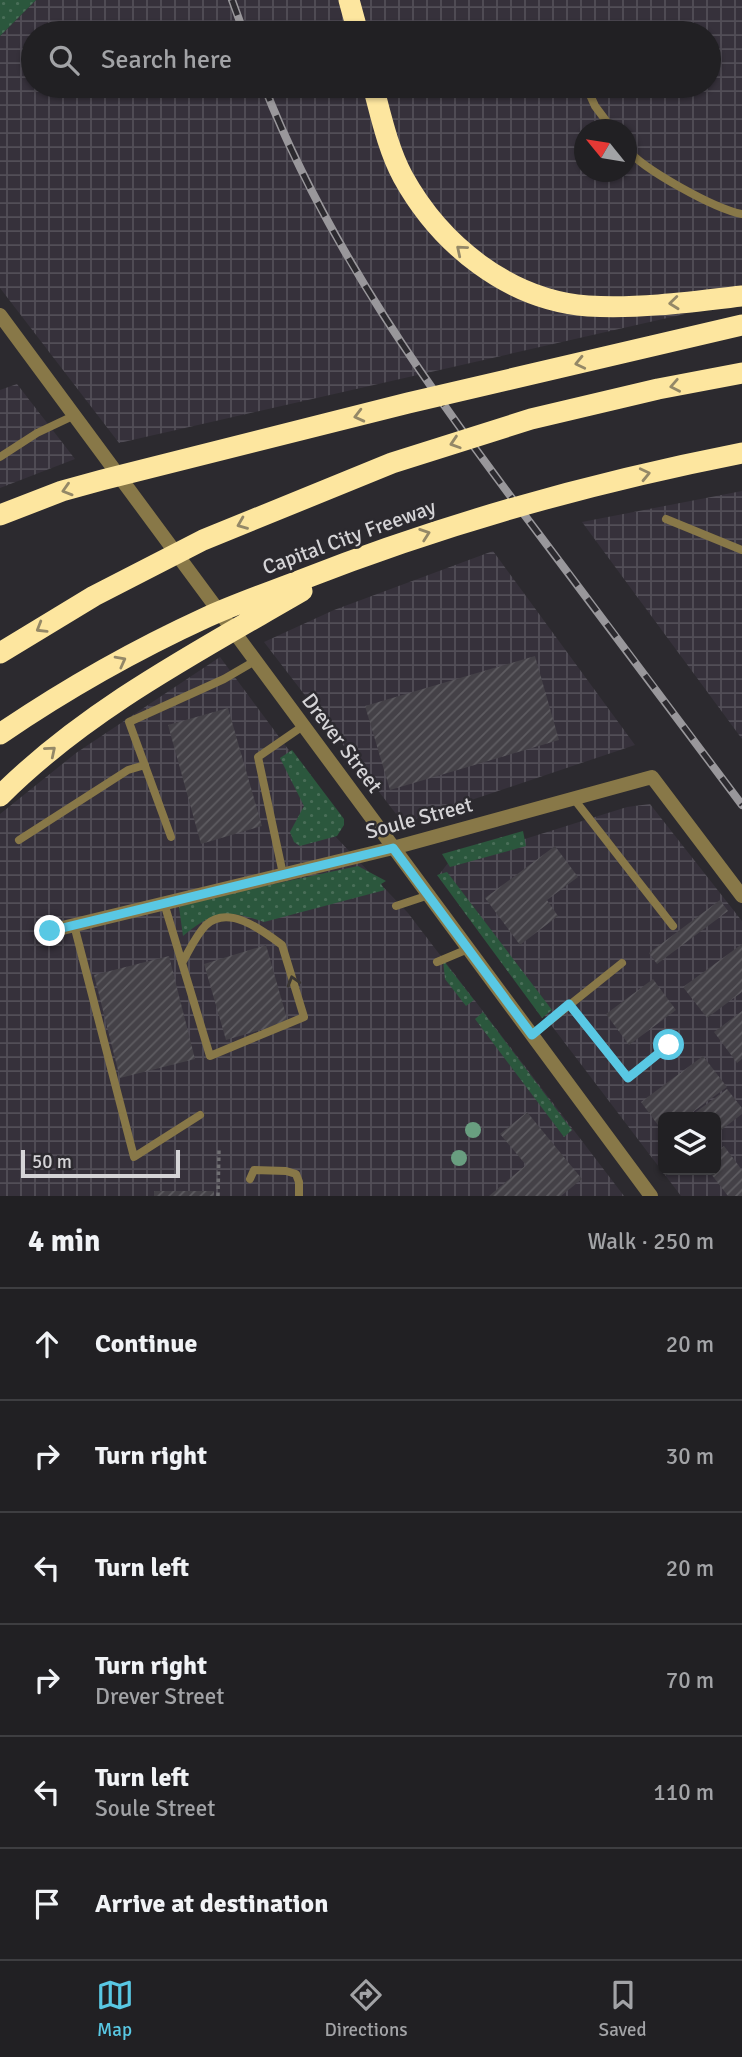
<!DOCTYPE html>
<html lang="en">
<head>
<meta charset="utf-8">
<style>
	:root { --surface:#212023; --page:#29282b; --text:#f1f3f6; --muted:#a2a3a6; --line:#3e3e41; --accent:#59c8e4 }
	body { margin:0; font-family:Signika,sans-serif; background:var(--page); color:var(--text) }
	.controls { position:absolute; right:21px; bottom:21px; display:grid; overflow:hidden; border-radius:10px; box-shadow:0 2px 5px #0004 }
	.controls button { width:63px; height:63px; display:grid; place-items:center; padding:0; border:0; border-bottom:2px solid var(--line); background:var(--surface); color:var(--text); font:35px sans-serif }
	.compass { position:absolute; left:574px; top:119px; width:63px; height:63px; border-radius:50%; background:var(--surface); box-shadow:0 2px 5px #0004; rotate:300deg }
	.scale { position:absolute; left:21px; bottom:18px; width:159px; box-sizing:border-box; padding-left:7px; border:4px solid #d5d4d7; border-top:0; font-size:19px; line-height:24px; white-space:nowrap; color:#d5d4d7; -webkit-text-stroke:5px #2c2a2f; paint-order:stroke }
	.stop { position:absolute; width:21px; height:21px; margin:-16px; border:5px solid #59c8e4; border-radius:50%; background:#fff }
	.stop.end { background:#59c8e4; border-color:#fff; box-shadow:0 2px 7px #0008 }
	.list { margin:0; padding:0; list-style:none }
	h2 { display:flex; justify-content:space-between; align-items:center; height:91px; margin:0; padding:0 28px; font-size:30px }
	h2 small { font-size:23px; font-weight:400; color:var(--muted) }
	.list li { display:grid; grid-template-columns:46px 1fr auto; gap:21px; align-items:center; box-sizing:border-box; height:112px; padding:0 28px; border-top:2px solid var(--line) }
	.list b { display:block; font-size:26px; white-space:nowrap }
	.list p { margin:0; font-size:23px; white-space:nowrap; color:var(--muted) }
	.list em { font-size:23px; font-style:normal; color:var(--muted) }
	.icon { flex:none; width:38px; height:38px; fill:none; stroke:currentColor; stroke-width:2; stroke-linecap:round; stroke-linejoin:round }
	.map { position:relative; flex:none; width:742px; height:1196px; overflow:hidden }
	.search { position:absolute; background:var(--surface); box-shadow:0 2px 5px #0004; left:21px; right:21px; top:21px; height:77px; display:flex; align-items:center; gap:18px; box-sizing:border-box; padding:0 24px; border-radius:38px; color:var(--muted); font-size:26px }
	.sheet { height:763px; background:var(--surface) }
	nav { display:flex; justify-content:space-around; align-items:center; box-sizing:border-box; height:98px; border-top:2px solid var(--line); background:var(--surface); font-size:19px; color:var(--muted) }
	nav a { display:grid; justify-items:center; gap:4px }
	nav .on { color:var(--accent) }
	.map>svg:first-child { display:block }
</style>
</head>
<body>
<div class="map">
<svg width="742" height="1196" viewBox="0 0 742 1196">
	<defs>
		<pattern id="industrial-grid" width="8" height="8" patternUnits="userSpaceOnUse" patternTransform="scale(1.75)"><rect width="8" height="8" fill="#36313b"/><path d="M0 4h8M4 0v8" fill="none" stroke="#524e57"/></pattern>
		<pattern id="grass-dots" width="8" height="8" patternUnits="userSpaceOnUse" patternTransform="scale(1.75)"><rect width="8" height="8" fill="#2b573d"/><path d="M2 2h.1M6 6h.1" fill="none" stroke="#496e58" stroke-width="1.8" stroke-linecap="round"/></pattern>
		<pattern id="building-hatch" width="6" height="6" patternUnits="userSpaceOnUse" patternTransform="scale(1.75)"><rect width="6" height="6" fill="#444147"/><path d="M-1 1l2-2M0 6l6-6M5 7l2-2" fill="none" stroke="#5e5c61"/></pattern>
	</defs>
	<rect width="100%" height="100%" fill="#2c2a2f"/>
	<!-- industrial -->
	<path fill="url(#industrial-grid)" fill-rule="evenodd" d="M36 0H742V301L119 443 0 288V36ZM33 33H709V86H33ZM584 130H626V172H584Z
		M17 384 75 459 0 488V390Z
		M742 491V739L582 522Z
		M493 551 635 745 403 823 264 642 334 610Z
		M220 657 325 799 332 833 408 913 624 1196H0V814L76 753Z
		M650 804 742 921V1196H681L438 876 448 863 627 807ZM663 1117H716V1170H663Z"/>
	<!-- grass -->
	<path fill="url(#grass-dots)" d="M0 0H36L0 36Z
		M292 750 344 819V825L337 836 300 846 294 842 290 832 304 806 280 758Z
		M523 831 526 846 450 867 442 854Z
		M358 866 386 881 381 884 385 890 264 922C225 909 214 911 183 936L179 907 209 898Z
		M447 872 552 1010 542 1018 437 875Z
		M443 960 474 1000 466 1006 445 979Z
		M483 1012 572 1130 564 1137 475 1019Z"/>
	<!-- building -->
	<path fill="url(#building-hatch)" d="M535 656 559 740 390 790 365 706Z
		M228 708 262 826 201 844 168 725Z
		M555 846 578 877 547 900 558 916 520 945 485 898Z
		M720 900 728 911 657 964 649 953Z
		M742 944V992L707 1018 683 987Z
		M266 945 288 1022 226 1040 204 964Z
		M169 956 195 1059 120 1078 94 975Z
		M653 979 676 1010 629 1045 606 1014Z
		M742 1011V1059L737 1063 714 1032Z
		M703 1056 727 1087 686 1117H663V1132L641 1102Z
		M727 1089 742 1108V1114L716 1134V1117H689Z
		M527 1112 582 1179 561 1196H489L526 1165 500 1134Z
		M724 1146 742 1170V1196H728L708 1170H716V1152Z
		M154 1191H214V1196H154Z"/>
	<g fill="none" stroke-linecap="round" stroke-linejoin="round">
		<!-- path -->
		<path stroke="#6f6e72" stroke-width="3.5" stroke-dasharray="3.5 3.5" stroke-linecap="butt" d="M218 1196 219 1149"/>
		<!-- service -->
		<path stroke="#887848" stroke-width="8" d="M586 86 595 106 613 130
			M626 148C642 169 715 209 742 214
			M0 457 37 433 73 416
			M666 519 742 550
			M574 799 673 926
			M171 837 129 722 224 679 255 661
			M19 840 128 770 145 765
			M283 874 258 757 303 726
			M164 903 210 1056 304 1017 282 945C263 931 229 904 206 925 196 935 189 951 182 963
			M396 906 429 895
			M74 925 134 1157 200 1115
			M437 962 468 949
			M569 1004 628 1078 669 1045
			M532 1035 622 963
			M250 1179 254 1170 286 1171 296 1174 299 1182V1196"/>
		<!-- minor -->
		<path stroke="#887848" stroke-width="14" d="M0 315 651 1196
			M50 931 393 848 652 777 742 896"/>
		<!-- motorway -->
		<path stroke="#fde69f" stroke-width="21" d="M349 0 358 33
			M373 86C381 116 388 149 403 177 440 244 508 300 588 306 639 309 691 302 742 296"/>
		<!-- rail casing -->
		<g stroke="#99979b" stroke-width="8">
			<path id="rail" d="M232 0 244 33
				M264 86C329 251 432 392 538 533 606 623 674 714 742 805"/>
		</g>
		<!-- rail -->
		<use href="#rail" stroke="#2c2a2f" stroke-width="5" stroke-dasharray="16" stroke-linecap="butt"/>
		<!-- motorway-bridge -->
		<path stroke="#fde69f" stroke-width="21" d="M0 515 62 491 102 480 408 403 742 325
			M0 653 94 596 203 540 392 463 531 419 658 389 742 373
			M0 734C66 689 135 650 207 617 238 603 270 592 301 580 446 523 589 483 742 453
			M0 796C86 710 197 652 302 591"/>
	</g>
	<!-- trees -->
	<g fill="#699e80">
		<circle cx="473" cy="1130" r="8"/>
		<circle cx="459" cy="1158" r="8"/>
	</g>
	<!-- one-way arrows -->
	<defs><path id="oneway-chevron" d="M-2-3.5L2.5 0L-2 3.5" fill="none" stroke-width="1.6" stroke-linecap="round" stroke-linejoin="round" transform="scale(1.75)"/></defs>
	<g stroke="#948867">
		<use href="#oneway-chevron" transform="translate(461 250) rotate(-140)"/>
		<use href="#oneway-chevron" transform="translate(674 303) rotate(174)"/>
		<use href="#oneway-chevron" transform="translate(580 363) rotate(167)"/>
		<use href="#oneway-chevron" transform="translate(675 386) rotate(169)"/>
		<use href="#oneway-chevron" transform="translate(359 416) rotate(166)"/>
		<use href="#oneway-chevron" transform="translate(455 443) rotate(162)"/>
		<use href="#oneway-chevron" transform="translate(645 474) rotate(-13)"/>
		<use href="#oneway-chevron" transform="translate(67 490) rotate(163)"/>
		<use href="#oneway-chevron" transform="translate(242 524) rotate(158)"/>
		<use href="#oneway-chevron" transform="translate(425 534) rotate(-19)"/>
		<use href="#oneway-chevron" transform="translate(41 628) rotate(149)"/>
		<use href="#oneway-chevron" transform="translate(121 661) rotate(-28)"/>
		<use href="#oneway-chevron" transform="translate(51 751) rotate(-40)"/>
	</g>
	<use stroke="#3a3633" href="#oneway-chevron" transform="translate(293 981) rotate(-107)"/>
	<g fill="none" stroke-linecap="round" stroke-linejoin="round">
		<!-- route -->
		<path stroke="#59c8e4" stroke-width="9" d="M50 931 393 848 532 1035 569 1004 628 1078 669 1045"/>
	</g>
	<g text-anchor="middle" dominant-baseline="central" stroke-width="5" stroke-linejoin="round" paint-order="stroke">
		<!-- street labels -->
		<g font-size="21" fill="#d5d4d7" stroke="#2c2a2f">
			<text transform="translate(349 537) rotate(-20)">Capital City Freeway</text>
			<text transform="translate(342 743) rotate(53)">Drever Street</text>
			<text transform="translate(419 818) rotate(-15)">Soule Street</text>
		</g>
	</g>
</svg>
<div class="controls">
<button><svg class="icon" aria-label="layers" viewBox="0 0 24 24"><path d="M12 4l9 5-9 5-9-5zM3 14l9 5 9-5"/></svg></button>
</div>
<svg class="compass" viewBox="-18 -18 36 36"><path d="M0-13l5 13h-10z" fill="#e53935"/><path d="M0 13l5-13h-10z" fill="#a2a3a6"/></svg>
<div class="scale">50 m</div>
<div class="stop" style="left:669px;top:1045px"></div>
<div class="stop end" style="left:50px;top:931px"></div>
<div class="search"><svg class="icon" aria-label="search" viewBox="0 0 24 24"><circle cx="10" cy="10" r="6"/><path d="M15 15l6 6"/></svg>Search here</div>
</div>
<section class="sheet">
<h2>4 min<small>Walk · 250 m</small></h2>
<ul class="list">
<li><svg class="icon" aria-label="ahead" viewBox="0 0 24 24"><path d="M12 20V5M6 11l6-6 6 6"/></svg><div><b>Continue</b></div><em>20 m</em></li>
<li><svg class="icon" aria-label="right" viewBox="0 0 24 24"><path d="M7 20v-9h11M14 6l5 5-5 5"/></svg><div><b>Turn right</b></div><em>30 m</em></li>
<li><svg class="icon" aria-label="left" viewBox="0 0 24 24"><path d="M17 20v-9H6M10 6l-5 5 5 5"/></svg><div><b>Turn left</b></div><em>20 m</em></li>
<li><svg class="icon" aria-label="right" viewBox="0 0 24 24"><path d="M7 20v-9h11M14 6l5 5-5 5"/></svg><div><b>Turn right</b><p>Drever Street</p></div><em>70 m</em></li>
<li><svg class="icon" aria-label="left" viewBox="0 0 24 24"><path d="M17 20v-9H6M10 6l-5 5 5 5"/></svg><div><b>Turn left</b><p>Soule Street</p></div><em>110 m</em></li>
<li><svg class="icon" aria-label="arrive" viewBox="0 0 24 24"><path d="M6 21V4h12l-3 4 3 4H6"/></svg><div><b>Arrive at destination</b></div></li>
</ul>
</section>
<nav>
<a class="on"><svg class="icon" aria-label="map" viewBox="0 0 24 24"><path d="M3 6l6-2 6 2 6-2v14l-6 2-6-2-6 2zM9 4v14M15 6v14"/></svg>Map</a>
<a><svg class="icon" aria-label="directions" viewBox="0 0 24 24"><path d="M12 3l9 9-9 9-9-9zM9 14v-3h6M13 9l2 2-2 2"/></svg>Directions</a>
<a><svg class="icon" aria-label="saved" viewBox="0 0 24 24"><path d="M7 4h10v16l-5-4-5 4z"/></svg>Saved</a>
</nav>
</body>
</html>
